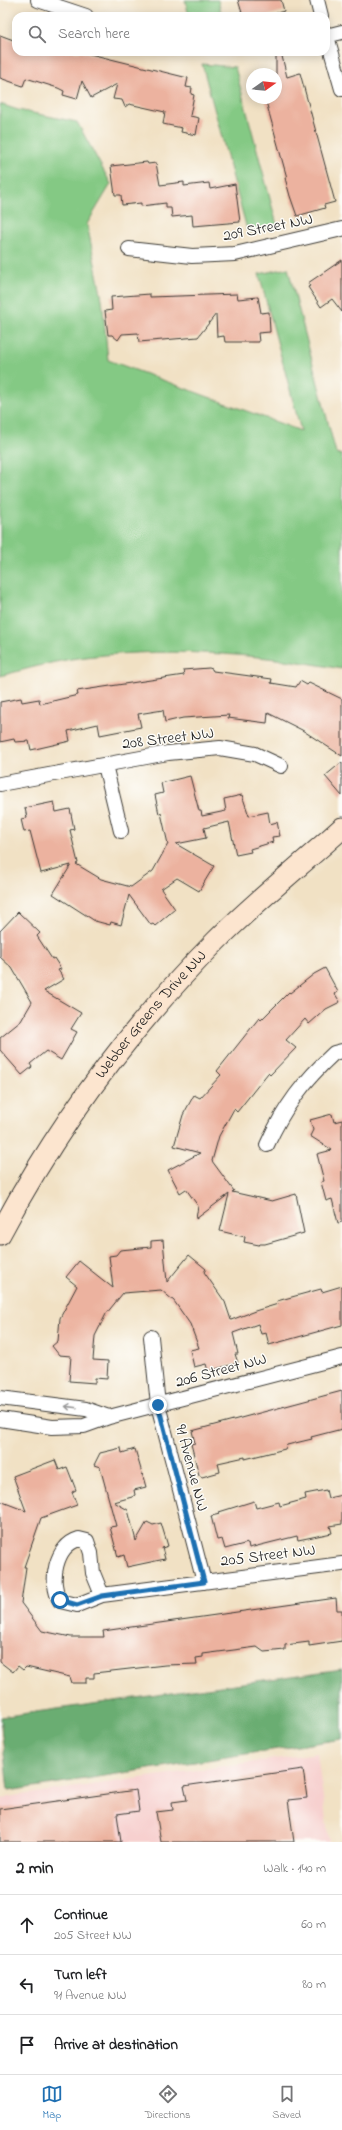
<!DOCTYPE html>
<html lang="en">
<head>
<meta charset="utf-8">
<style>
	:root { --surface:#fff; --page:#f2f2f2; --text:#202124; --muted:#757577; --line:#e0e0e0; --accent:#1f6fb2 }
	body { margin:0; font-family:"Indie Flower",sans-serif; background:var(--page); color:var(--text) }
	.compass { position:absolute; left:246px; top:68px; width:36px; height:36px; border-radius:50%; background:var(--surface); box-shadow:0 2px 10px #0003; rotate:75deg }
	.stop { position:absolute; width:12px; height:12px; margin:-9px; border:3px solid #1f6fb2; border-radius:50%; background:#fff }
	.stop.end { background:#1f6fb2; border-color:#fff; box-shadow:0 1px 4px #0008 }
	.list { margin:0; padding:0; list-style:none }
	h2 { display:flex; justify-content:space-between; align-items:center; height:52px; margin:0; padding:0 16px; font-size:17px }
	h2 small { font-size:13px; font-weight:400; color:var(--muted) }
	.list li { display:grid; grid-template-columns:26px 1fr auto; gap:12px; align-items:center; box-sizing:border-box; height:60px; padding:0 16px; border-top:1px solid var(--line) }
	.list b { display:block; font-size:15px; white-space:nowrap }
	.list p { margin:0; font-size:13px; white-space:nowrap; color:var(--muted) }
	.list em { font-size:13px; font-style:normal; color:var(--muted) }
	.icon { flex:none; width:22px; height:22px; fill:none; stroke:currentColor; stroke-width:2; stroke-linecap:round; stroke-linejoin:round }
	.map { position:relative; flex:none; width:342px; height:1842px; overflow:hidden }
	.search { position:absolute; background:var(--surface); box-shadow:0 2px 10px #0003; left:12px; right:12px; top:12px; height:44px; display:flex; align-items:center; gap:10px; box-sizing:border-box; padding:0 14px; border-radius:12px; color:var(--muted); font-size:15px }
	.sheet { height:232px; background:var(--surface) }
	nav { display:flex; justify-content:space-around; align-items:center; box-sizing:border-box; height:56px; border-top:1px solid var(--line); background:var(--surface); font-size:11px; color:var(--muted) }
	nav a { display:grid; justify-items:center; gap:2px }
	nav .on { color:var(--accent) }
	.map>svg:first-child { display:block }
</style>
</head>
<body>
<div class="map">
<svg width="342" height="1842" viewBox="0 0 342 1842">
	<rect width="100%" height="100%" fill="#fdfcf7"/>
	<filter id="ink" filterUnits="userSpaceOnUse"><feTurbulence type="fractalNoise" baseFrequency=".025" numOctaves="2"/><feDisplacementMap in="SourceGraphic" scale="8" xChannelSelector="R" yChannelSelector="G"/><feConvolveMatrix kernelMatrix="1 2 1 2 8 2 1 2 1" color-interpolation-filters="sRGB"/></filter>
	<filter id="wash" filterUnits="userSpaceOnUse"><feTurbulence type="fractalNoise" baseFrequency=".012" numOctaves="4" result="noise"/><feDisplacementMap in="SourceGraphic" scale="16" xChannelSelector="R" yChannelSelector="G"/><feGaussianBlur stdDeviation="0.9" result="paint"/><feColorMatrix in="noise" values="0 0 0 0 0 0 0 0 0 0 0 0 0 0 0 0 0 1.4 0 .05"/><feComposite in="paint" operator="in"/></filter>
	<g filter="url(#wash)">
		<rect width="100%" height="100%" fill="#f1e1c4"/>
		<!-- built -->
		<path fill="#f7d0cf" d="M317 1753 329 1842H0V1798Z"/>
		<!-- green -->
		<path fill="#84c984" stroke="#507250" d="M185 0H218L222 16H189Z
			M202 64 235 67 277 225 248 233Z
			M0 104 18 110 77 122 111 184 87 224 102 299 108 360 301 431 259 274 288 268 336 453 342 455V669C254 653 160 646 71 659 47 663 23 670 0 676Z"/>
		<!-- forest -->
		<path fill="#6bad72" stroke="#446447" d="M342 1669V1739L8 1791 0 1717Z"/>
		<g id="blocks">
			<!-- building -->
			<path fill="#ecb29f" d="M238 0H281L284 11 267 16H243Z
				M0 35 16 41V52H82L188 78 186 87 192 88 191 94 194 95 190 116 199 118 196 135 181 132 182 128 163 124 165 112 129 104 125 107 122 100 113 99 117 84 91 98 82 81 77 99 63 95 64 91 58 88 26 78 23 86 0 78Z
				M276 52H281L287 77 300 73 335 202 324 205 325 208 297 216 290 196 285 178H287L265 98H276Z
				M147 162 148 164 156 163 160 185 184 182V186L209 183 210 189 235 184 240 222 193 226 192 215 172 217 171 208H166V203L141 206V203L122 205 121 195H115L111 166Z
				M342 260V312L332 299 321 307 308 287 310 286 308 283Z
				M150 294V297L237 294 238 299 258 297 261 313 269 312 270 332 258 333 259 342H225L224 336 217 337 216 314 198 337 139 342 138 333 122 334 118 340 112 335H108L105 311 112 310 111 297Z
				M209 668 212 669 213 671 272 679 271 683 296 687 300 681 307 685 309 683 342 699V756L302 730 268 713 267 723 228 718 229 715 183 718 165 722 163 710 138 714 141 727 100 735 98 724 68 731 70 741 31 750 29 741 15 742 14 739 0 742V702L21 698 22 702 39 699 40 704 78 695 77 691 184 675 183 670Z
				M342 762V796L325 776Z
				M190 776 199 811H201L202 816 226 811 224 799 242 795 249 816 268 812 270 824 277 822 280 836 272 837 273 842 250 849 251 852 236 855 229 822 204 828 206 838 176 844 214 866 199 891 177 878 161 889 175 909 155 926 153 924 151 925 129 895 121 925 111 922 110 925 95 921 53 894 71 865 41 873 30 831 24 832 21 819 27 818 25 808 54 802 56 812 70 809 74 829 70 830 78 863 76 864 101 879 131 887 153 871 168 844 161 813 159 814 155 795 163 793 161 783Z
				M18 912 40 933 37 936 52 959 54 958 61 969 58 970 64 979 44 991 81 1013 71 1029 77 1032 61 1060 46 1051 30 1064 32 1067 22 1075 0 1050V1038L21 1021 32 1002 12 968 0 957V931Z
				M325 968 338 992 335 994 340 1002 326 1009 309 1024 305 1019 286 1040 296 1048 270 1075 268 1073 237 1112 234 1109 219 1136 212 1161 234 1191 232 1192 272 1201 296 1194 304 1233 265 1244H260L259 1245 244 1242 245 1237 220 1231 229 1194 196 1219 198 1206 186 1189 180 1193 168 1170 200 1153 174 1146 183 1115 194 1095 200 1098 221 1075 217 1071 259 1018 261 1020 289 992 290 993 314 974Z
				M332 1114 334 1122 342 1120V1222L338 1223 332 1199 326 1201 321 1182 324 1181 317 1154 332 1150 310 1136 313 1130 310 1120Z
				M163 1240 167 1282 189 1255 206 1269 204 1272 225 1302 231 1320 255 1311 278 1304 277 1301 321 1289 322 1292 342 1286V1325L269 1345 266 1333 261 1334 258 1324 233 1333 238 1354H235L238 1363 208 1371 206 1364 194 1367 190 1350 199 1348 190 1324 174 1301 161 1290 123 1293 106 1314 95 1336 93 1360 108 1361 107 1379 95 1378V1383L69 1381 71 1356 59 1355 52 1346 58 1341 60 1318 77 1286 66 1277 79 1261 113 1288 109 1256 116 1255 120 1250 151 1247V1241Z
				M342 1391V1429L311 1437 312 1439 287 1445 285 1449 245 1459V1457L218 1463 220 1472 202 1477 199 1475 191 1444 195 1443 192 1431Z
				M121 1448 122 1453 135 1449 146 1487 134 1490 135 1495 132 1497 114 1502 128 1510 136 1541 147 1522 153 1525 161 1523 168 1546 162 1548 165 1559 127 1567 124 1555 118 1557 110 1527 116 1526 100 1467 94 1465 100 1453Z
				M55 1460 59 1470 67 1467 76 1490 72 1492 77 1505 41 1518 24 1567H26L21 1603 42 1631 71 1637H104L103 1631 336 1598 337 1610H342V1641L309 1646V1642L285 1645V1650L264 1652 257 1647 203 1654V1657L196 1658 197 1664 165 1665 94 1673V1678H86V1683H72L70 1677 26 1667 23 1670 18 1666 13 1672 0 1662V1501L26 1511 13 1476Z
				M326 1490 328 1498 342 1495V1524L330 1526 332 1533 298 1540 297 1536 249 1548 248 1543 225 1549 222 1539 217 1540 211 1516 220 1514 219 1512 254 1501 256 1508 279 1502 280 1506 306 1499 305 1494Z
				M303 1769 307 1798 288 1800 294 1842H161L156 1812 173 1810 172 1802 187 1800 184 1786Z
				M136 1790 139 1811 117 1814 121 1842H0V1809Z"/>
		</g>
	</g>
	<g filter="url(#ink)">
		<use href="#blocks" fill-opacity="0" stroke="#3c3a35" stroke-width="1"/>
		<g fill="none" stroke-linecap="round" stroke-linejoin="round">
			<!-- street casing -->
			<g stroke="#3c3a35" stroke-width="16">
				<path id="street" d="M38 0 86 16
					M317 0 321 16
					M326 33 342 89
					M326 36 342 32
					M129 249 192 256 235 254 342 229
					M105 765 121 831
					M0 784 168 753 220 748 255 754 281 766
					M267 1145C284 1107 304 1081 334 1053L342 1051
					M151 1337 158 1405 204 1582
					M0 1398 86 1409 109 1417
					M0 1419 52 1427 84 1426 109 1417 342 1357
					M79 1539 87 1541 91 1553 93 1573 102 1595 77 1605 60 1601C49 1582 55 1546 79 1539Z
					M102 1595 342 1564"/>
			</g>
			<!-- secondary casing -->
			<g stroke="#3c3a35" stroke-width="23">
				<g id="secondary">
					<path id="s1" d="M0 1234C57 1126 130 1028 216 941 256 901 300 866 342 828"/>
				</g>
			</g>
			<!-- street -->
			<use href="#street" stroke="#fff" stroke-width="14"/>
			<!-- secondary -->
			<use href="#secondary" stroke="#fce5cf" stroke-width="21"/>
		</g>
		<!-- one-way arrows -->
		<defs><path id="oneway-shaft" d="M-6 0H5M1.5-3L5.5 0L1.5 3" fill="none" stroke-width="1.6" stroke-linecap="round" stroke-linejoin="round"/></defs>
		<use stroke="#999" href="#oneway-shaft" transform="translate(71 1407) rotate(-173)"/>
	</g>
	<g fill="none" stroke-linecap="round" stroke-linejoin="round" filter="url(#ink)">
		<!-- route -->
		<path stroke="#1f6fb2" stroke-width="5" d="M60 1600 77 1605 102 1596 204 1582 158 1405"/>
	</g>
	<g text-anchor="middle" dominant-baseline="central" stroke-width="3" stroke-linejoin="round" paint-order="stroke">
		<!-- street labels -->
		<g font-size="16" fill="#1c1c1c" stroke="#fdfcf7">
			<text transform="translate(268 228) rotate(-11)">209 Street NW</text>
			<text transform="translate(168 739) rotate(-7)">208 Street NW</text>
			<text stroke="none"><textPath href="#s1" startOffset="267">Webber Greens Drive NW</textPath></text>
			<text transform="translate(221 1371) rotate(-15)">206 Street NW</text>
			<text transform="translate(191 1468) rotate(75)">91 Avenue NW</text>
			<text transform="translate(268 1556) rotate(-7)">205 Street NW</text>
		</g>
	</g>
</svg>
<svg class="compass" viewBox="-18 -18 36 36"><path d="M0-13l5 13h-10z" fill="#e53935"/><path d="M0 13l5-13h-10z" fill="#757577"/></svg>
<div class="stop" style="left:60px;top:1600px"></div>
<div class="stop end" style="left:158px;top:1405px"></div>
<div class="search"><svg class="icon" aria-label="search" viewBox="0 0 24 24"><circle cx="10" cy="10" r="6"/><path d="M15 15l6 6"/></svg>Search here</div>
</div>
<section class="sheet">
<h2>2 min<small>Walk · 140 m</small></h2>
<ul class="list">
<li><svg class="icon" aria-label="ahead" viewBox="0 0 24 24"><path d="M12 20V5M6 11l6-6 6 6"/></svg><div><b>Continue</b><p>205 Street NW</p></div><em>60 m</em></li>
<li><svg class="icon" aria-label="left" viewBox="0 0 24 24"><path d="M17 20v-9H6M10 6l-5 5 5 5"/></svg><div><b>Turn left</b><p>91 Avenue NW</p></div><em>80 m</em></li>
<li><svg class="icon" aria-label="arrive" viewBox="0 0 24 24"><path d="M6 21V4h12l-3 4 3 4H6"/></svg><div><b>Arrive at destination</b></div></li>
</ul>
</section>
<nav>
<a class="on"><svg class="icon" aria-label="map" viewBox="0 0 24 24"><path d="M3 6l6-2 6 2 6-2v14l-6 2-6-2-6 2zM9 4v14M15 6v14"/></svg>Map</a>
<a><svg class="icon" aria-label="directions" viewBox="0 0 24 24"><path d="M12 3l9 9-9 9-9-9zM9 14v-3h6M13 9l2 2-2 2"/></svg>Directions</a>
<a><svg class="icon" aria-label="saved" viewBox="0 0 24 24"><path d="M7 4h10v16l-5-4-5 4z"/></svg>Saved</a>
</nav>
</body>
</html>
